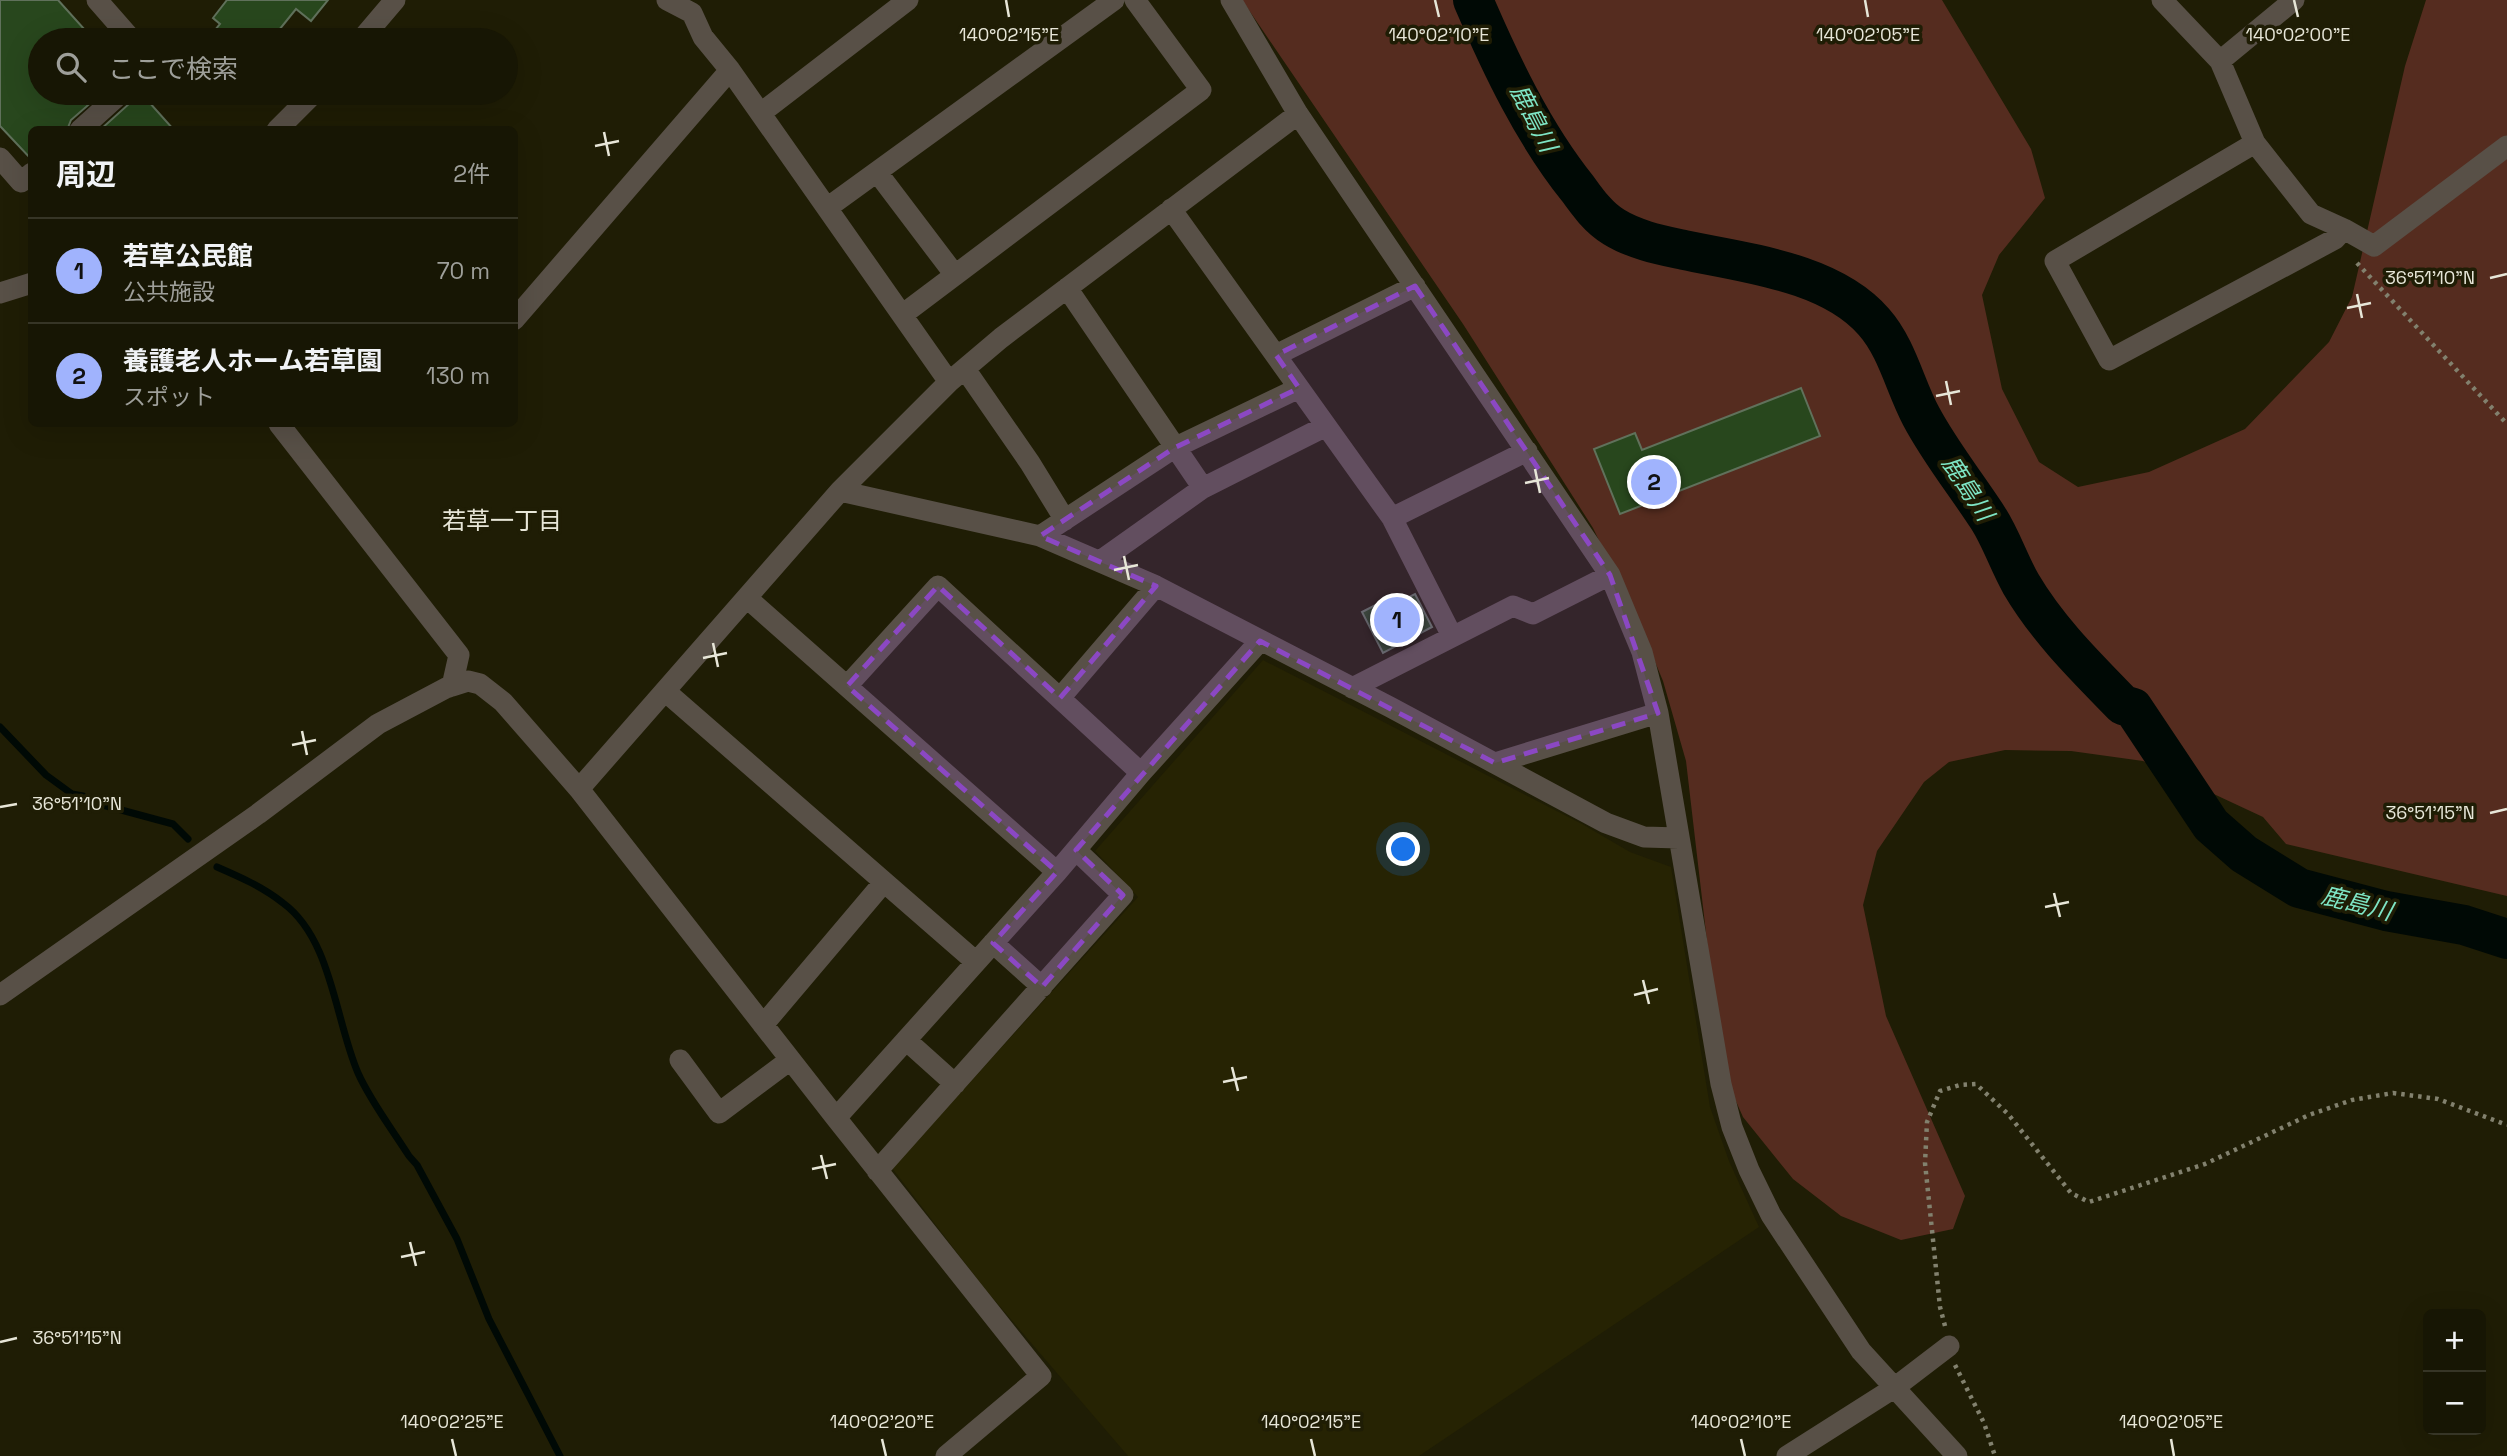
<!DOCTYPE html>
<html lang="ja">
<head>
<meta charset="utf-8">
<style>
	:root { --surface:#171604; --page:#201f0e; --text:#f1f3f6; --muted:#9e9f9a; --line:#363526; --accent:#a0b3fd }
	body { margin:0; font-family:"Space Grotesk","Noto Sans JP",sans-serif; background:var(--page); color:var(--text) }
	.controls { position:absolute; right:21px; bottom:21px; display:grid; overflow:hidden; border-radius:10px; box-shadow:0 7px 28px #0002 }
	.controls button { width:63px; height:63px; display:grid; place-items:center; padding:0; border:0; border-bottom:2px solid var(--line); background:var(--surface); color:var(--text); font:35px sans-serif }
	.you { position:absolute; left:1404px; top:850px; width:24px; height:24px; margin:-18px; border:5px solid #fff; border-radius:50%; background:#1a73e8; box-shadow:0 0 0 10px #1a73e833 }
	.badge { display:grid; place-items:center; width:46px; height:46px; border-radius:50%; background:var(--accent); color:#111; font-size:23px; font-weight:700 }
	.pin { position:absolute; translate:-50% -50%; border:4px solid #fff; box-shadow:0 2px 7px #0006 }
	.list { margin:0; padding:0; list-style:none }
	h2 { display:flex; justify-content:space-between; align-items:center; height:91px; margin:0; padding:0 28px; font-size:30px }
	h2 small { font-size:23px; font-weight:400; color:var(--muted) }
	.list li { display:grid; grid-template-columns:46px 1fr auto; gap:21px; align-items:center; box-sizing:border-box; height:105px; padding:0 28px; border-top:2px solid var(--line) }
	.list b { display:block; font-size:26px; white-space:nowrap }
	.list p { margin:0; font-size:23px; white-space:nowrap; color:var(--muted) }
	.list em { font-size:23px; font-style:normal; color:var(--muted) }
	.icon { flex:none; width:38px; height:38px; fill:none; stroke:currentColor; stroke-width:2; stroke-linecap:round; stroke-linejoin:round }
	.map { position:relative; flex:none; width:2507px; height:1456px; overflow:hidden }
	.search { position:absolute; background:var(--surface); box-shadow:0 7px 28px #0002; left:28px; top:28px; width:490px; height:77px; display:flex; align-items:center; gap:18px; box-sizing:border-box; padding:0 24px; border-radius:38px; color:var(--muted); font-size:26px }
	.panel { position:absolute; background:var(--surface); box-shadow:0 7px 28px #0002; left:28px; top:126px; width:490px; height:301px; border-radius:10px }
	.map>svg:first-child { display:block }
</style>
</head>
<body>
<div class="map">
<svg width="2507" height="1456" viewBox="0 0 2507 1456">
	<rect width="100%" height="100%" fill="#1f1d05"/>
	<!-- built -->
	<path fill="#262303" d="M1263 660 1582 824 1630 852 1671 867 1710 1107 1729 1161 1759 1227 1419 1456H1128L985 1289 892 1168 1138 897 1095 851Z"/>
	<!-- green -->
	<path fill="#552c1f" d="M1242 0H1942L2031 149 2045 198 1999 255 1982 295 2002 389 2039 462 2078 487 2149 472 2245 429 2329 342 2352 297 2405 66 2426 0H2507V896L2286 844 2263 817 2143 761 2071 751 2005 750 1949 762 1924 782 1877 851 1863 905 1886 1016 1965 1196 1953 1229 1901 1240 1841 1216 1793 1179 1743 1117 1722 1070 1686 761 1663 681 1638 621 1593 528 1463 324Z"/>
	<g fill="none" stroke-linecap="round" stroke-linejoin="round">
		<!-- stream -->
		<path stroke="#000905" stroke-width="7" d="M0 727 46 775 72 794 83 796 88 801 173 824 188 839
			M217 867C240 877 263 887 283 903 332 939 335 1020 358 1073 371 1102 392 1129 409 1156L417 1165 457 1239 489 1319 560 1456"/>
		<!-- river -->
		<path stroke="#000905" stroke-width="40" d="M1473 0C1501 65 1533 133 1578 189 1588 203 1599 218 1614 227 1635 240 1661 245 1684 250 1746 263 1831 272 1874 322 1897 348 1905 386 1921 416 1940 452 1966 484 1988 518 2001 538 2009 563 2021 584 2048 630 2086 667 2123 705L2133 708 2211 825 2244 854 2299 888 2386 911 2464 925 2507 939"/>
	</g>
	<!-- building -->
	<path fill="#28471d" stroke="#60715b" stroke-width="2" d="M0 0H58L94 40H40V93H102L71 120 67 130H32V160L0 126Z
		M227 0H328L311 21 296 9 271 40H207L220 24 213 18Z
		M134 93H141L174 130H100L130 103Z
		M1801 388 1820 436 1620 514 1594 449 1635 433 1642 450Z
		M1415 594 1432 627 1383 653 1362 612 1391 597 1395 604Z"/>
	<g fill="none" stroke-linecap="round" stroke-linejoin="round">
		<!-- path -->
		<path stroke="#82816e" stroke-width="4.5" stroke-dasharray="3.5 5" stroke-linecap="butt" d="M2357 263 2507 424
			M1945 1326 1940 1307 1925 1163 1927 1122 1940 1091 1960 1085 1976 1084 2008 1114 2071 1193 2089 1202 2205 1164 2309 1115 2352 1100 2393 1093 2438 1099 2507 1125
			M1955 1365 1984 1423 1995 1456"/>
		<!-- minor -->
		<path stroke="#585047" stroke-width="21" d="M97 0 132 40
			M667 0 692 13 703 37 730 70 949 382
			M1231 0 1298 114 1610 575 1642 652 1658 713 1721 1084 1732 1127 1749 1170 1771 1215 1861 1351 1957 1456
			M2162 0 2220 61 2255 143 2311 214 2344 229 2374 246 2507 146
			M361 40 395 0
			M2220 61 2294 0
			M761 113 908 0
			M80 130 121 93
			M277 130 314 93
			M2255 143 2055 261 2109 360 2335 239 2344 229
			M0 158 21 182 32 173
			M877 172 955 275
			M827 208 1114 0
			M1171 209 1392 518 1452 636
			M1067 288 1203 488
			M0 293 32 283
			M902 315 1201 90 1135 0
			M514 320 730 70
			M1276 355 1415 286
			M965 369 1030 463 1065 520
			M279 424 459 655 452 686
			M840 491 1040 536 1156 586 1390 707 1606 823 1644 837 1679 838
			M1392 518 1527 451
			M1040 536 1174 448 1299 388
			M1100 561 1203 488 1326 426
			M747 598 1057 872
			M847 686 938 586 1141 773
			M1352 688 1513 606 1533 614 1610 575
			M665 691 976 962
			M1060 698 1156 586
			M1495 763 1658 713
			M579 789 840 491 949 382 1001 338 1298 114
			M993 943 1042 987
			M0 995 258 814 378 724 446 688 468 681 480 684 503 702 579 789 836 1118 1041 1376 946 1456
			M763 1025 884 882
			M906 1040 955 1084
			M680 1060 719 1113 790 1060
			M836 1118 1057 872 1141 773 1260 641
			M877 1171 1123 895 1076 850
			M1787 1456 1894 1388 1949 1346"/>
	</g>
	<!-- marked area -->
	<path fill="#8b48c3" fill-opacity="0.2" stroke="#8b48c3" stroke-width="5" stroke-dasharray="14 9" stroke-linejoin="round" d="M1415 286 1610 575 1658 713 1495 763 1260 641 1076 850 1123 895 1042 987 993 943 1057 872 847 686 938 586 1060 698 1156 586 1040 536 1174 448 1299 388 1276 355Z"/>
	<!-- ticks -->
	<path fill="none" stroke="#e7e6d8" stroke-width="2.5" d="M1006 0 1009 17M1435 0 1439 17M1865 0 1868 17M2294 0 2298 17M604 132 609 156M595 146 619 141M2490 278 2507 274M2357 294 2362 318M2347 308 2371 303M1946 381 1951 405M1936 396 1960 391M1535 469 1540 493M1525 483 1549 478M1124 556 1129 580M1114 570 1138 565M713 643 718 667M703 658 727 653M302 731 307 755M292 745 316 740M0 807 17 804M2490 813 2507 809M2054 893 2060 917M2045 907 2069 902M1643 980 1649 1004M1634 995 1658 989M1232 1067 1238 1091M1223 1082 1247 1077M821 1155 827 1179M812 1169 836 1164M410 1242 416 1266M401 1257 425 1252M0 1342 17 1338M452 1439 456 1456M882 1439 886 1456M1311 1439 1315 1456M1741 1439 1745 1456M2171 1439 2174 1456"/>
	<g text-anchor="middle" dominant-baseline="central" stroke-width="7" stroke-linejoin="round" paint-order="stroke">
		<!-- water labels -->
		<g font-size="24" font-style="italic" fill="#7ee5c5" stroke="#1f1d05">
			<text transform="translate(1534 118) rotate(63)">鹿島川</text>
			<text transform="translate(1968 488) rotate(57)">鹿島川</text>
			<text transform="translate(2357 903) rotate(14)">鹿島川</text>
		</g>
		<!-- neighbourhood labels -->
		<g font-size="24" fill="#e7e6d8" stroke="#1f1d05">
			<text x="502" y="520">若草一丁目</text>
		</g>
	</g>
	<g font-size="18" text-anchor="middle" fill="#e7e6d8" stroke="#1f1d05" stroke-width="7" stroke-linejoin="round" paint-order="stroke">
		<text x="1009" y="41">140°02'15"E</text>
		<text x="1439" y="41">140°02'10"E</text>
		<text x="1868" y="41">140°02'05"E</text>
		<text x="2298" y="41">140°02'00"E</text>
		<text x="2430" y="284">36°51'10"N</text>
		<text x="77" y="810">36°51'10"N</text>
		<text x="2430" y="819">36°51'15"N</text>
		<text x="77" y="1344">36°51'15"N</text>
		<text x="452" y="1428">140°02'25"E</text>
		<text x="882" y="1428">140°02'20"E</text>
		<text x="1311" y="1428">140°02'15"E</text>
		<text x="1741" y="1428">140°02'10"E</text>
		<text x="2171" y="1428">140°02'05"E</text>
	</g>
</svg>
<div class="controls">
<button>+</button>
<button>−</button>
</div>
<div class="you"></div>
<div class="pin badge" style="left:1397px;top:620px">1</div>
<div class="pin badge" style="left:1654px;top:482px">2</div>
<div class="search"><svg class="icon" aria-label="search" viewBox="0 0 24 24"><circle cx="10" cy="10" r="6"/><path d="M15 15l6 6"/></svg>ここで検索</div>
<section class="panel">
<h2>周辺<small>2件</small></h2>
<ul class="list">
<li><span class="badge">1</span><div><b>若草公民館</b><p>公共施設</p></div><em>70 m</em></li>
<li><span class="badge">2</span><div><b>養護老人ホーム若草園</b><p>スポット</p></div><em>130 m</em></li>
</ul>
</section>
</div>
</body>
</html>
